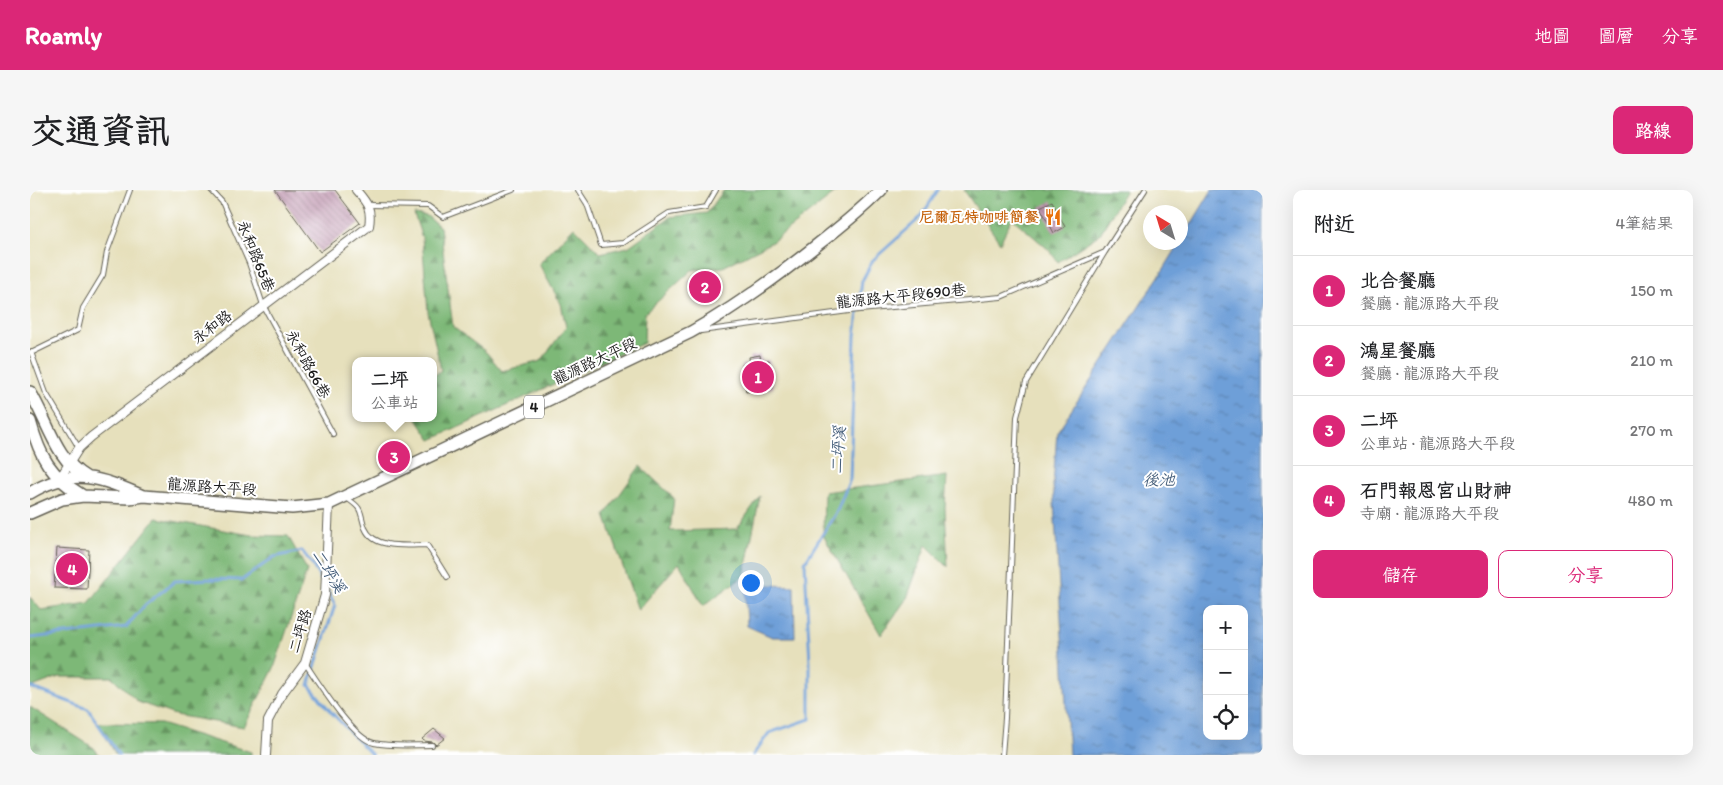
<!DOCTYPE html>
<html lang="zh-TW">
<head>
<meta charset="utf-8">
<style>
	:root { --surface:#fff; --page:#f6f6f6; --text:#202124; --muted:#757577; --line:#e0e0e0; --accent:#db2777 }
	body { margin:0; font-family:Itim,"LXGW WenKai TC",sans-serif; background:var(--page); color:var(--text) }
	.controls { position:absolute; right:15px; bottom:15px; display:grid; overflow:hidden; border-radius:10px; box-shadow:0 5px 20px #0002 }
	.controls button { width:45px; height:45px; display:grid; place-items:center; padding:0; border:0; border-bottom:1px solid var(--line); background:var(--surface); color:var(--text); font:25px sans-serif }
	.compass { position:absolute; left:1113px; top:15px; width:45px; height:45px; border-radius:50%; background:var(--surface); box-shadow:0 5px 20px #0002; rotate:322deg }
	.you { position:absolute; left:720px; top:392px; width:18px; height:18px; margin:-12px; border:4px solid #fff; border-radius:50%; background:#1a73e8; box-shadow:0 0 0 8px #1a73e833 }
	.badge { display:grid; place-items:center; width:32px; height:32px; border-radius:50%; background:var(--accent); color:#fff; font-size:16px; font-weight:700 }
	.pin { position:absolute; translate:-50% -50%; border:2px solid #fff; box-shadow:0 1px 5px #0006 }
	.popup { position:absolute; left:322px; top:167px; width:85px; height:65px; box-sizing:border-box; display:grid; place-content:center; border-radius:10px; background:var(--surface); filter:drop-shadow(0 1px 4px #0005); font-size:16px; white-space:nowrap; color:var(--muted) }
	.popup b { font-size:19px; color:var(--text) }
	.popup::after { content:''; position:absolute; left:50%; top:100%; margin-left:-10px; border:10px solid transparent; border-top-color:var(--surface) }
	.list { margin:0; padding:0; list-style:none }
	h2 { display:flex; justify-content:space-between; align-items:center; height:65px; margin:0; padding:0 20px; font-size:21px }
	h2 small { font-size:16px; font-weight:400; color:var(--muted) }
	.list li { display:grid; grid-template-columns:32px 1fr auto; gap:15px; align-items:center; box-sizing:border-box; height:70px; padding:0 20px; border-top:1px solid var(--line) }
	.list b { display:block; font-size:19px; white-space:nowrap }
	.list p { margin:0; font-size:16px; white-space:nowrap; color:var(--muted) }
	.list em { font-size:16px; font-style:normal; color:var(--muted) }
	.actions { display:flex; gap:10px; padding:15px 20px }
	.actions a { flex:1; padding:11px 0; border:1px solid var(--accent); border-radius:10px; text-align:center; font-size:18px; color:var(--accent) }
	.actions .main { background:var(--accent); color:#fff }
	.icon { flex:none; width:28px; height:28px; fill:none; stroke:currentColor; stroke-width:2; stroke-linecap:round; stroke-linejoin:round }
	.map { position:relative; flex:none; width:1233px; height:565px; overflow:hidden; border-radius:10px }
	header { display:flex; align-items:center; gap:30px; box-sizing:border-box; height:70px; padding:0 25px; background:var(--accent); color:#fff }
	header strong { font-size:24px }
	nav { display:flex; gap:28px; margin-inline-start:auto; font-size:18px }
	.intro { display:flex; align-items:center; justify-content:space-between; box-sizing:border-box; height:120px; padding:0 30px }
	h1 { margin:0; font-size:35px }
	.button { padding:12px 22px; border-radius:10px; background:var(--accent); color:#fff; font-size:18px; font-weight:700 }
	main { display:flex; gap:30px; padding:0 30px }
	aside { flex:1; background:var(--surface); border-radius:10px; box-shadow:0 5px 20px #0002 }
	.map>svg:first-child { display:block }
</style>
</head>
<body>
<header>
<strong>Roamly</strong>
<nav><a>地圖</a><a>圖層</a><a>分享</a></nav>
</header>
<div class="intro"><h1>交通資訊</h1><a class="button">路線</a></div>
<main>
<div class="map">
<svg width="1233" height="565" viewBox="0 0 1233 565">
	<defs>
		<pattern id="forest-firs" width="22" height="20" patternUnits="userSpaceOnUse" patternTransform="scale(1.25)"><rect width="22" height="20" fill="#7db877"/><path d="M5 1l3.5 6h-7zM16 11l3.5 6h-7z" fill="#669561"/></pattern>
		<pattern id="water-ripples" width="26" height="14" patternUnits="userSpaceOnUse" patternTransform="scale(1.25)"><rect width="26" height="14" fill="#6e9fd8"/><path d="M2 4q2-2 4 0t4 0M15 11q2-2 4 0t4 0" fill="none" stroke="#5a81ae"/></pattern>
		<pattern id="building-back-hatch" width="6" height="6" patternUnits="userSpaceOnUse" patternTransform="scale(1.25)"><rect width="6" height="6" fill="#c096b0"/><path d="M-1 5l2 2M0 0l6 6M5-1l2 2" fill="none" stroke="#9b7a8e"/></pattern>
	</defs>
	<rect width="100%" height="100%" fill="#fff"/>
	<filter id="ink" filterUnits="userSpaceOnUse"><feTurbulence type="fractalNoise" baseFrequency=".02" numOctaves="2"/><feDisplacementMap in="SourceGraphic" scale="10" xChannelSelector="R" yChannelSelector="G"/><feConvolveMatrix kernelMatrix="1 2 1 2 8 2 1 2 1" color-interpolation-filters="sRGB"/></filter>
	<filter id="wash" filterUnits="userSpaceOnUse"><feTurbulence type="fractalNoise" baseFrequency=".0096" numOctaves="4" result="noise"/><feDisplacementMap in="SourceGraphic" scale="20" xChannelSelector="R" yChannelSelector="G"/><feGaussianBlur stdDeviation="1.12" result="paint"/><feColorMatrix in="noise" values="0 0 0 0 0 0 0 0 0 0 0 0 0 0 0 0 0 1.4 0 .05"/><feComposite in="paint" operator="in"/></filter>
	<g filter="url(#wash)">
		<rect width="100%" height="100%" fill="#e6e0bc"/>
		<!-- forest -->
		<path fill="url(#forest-firs)" stroke="#4c6a4a" d="M694 0H809L742 52 693 77 662 80 615 123 614 153 401 250 386 228H403V187L411 180 398 122 392 48 384 24 397 26 410 37 423 137 456 162 472 181 511 171 536 137 531 114 509 74 544 37 570 63 598 57 640 27 677 23Z
			M934 0H1096L1070 44 1028 72 1019 60 982 28 970 53Z
			M610 276 644 308 640 341 707 339 730 306 714 386 673 416 649 373 608 420 575 325Z
			M917 286 915 318 918 377 896 355 877 408 851 445 793 345 794 302Z
			M126 328 221 345 258 346 277 380 244 478 214 537 145 525 108 512 82 487H29L0 498V407L11 420 59 413Z
			M0 517 64 558 69 565H0Z
			M68 533 131 534 221 562V565H86Z"/>
		<!-- water -->
		<path fill="url(#water-ripples)" stroke="#455e7a" fill-rule="evenodd" d="M1182 0H1233V565H1039L1023 295 1027 242 1135 77ZM1177 419H1214V546H1177Z
			M715 394 764 396 765 447H742L717 436Z"/>
		<g fill="none" stroke-linecap="round" stroke-linejoin="round">
			<!-- stream -->
			<path stroke="#6e9fd8" stroke-width="3" d="M297 400 305 415 279 495 301 522 342 565
				M0 448 96 437 115 415 145 391 180 389 212 390 244 367 272 361 282 374 294 395
				M0 497 58 519 89 565
				M723 565 739 543 780 529V473L775 372 807 321 820 289 825 146 832 91 843 70 891 27 908 0"/>
		</g>
		<g id="blocks">
			<!-- building -->
			<path fill="url(#building-back-hatch)" d="M245 0H305L330 33 290 62Z
				M1022 11 1035 37 1024 43 1010 17Z
				M671 80 691 101 679 113 658 93Z
				M730 165 731 171 739 170 743 198 716 202 712 175 720 174 719 167Z
				M27 358 59 360 57 399 24 398Z
				M404 539 415 548 406 555 403 552 394 551 392 549Z"/>
		</g>
	</g>
	<g filter="url(#ink)">
		<use href="#blocks" fill-opacity="0" stroke="#636154" stroke-width="1"/>
		<g fill="none" stroke-linecap="round" stroke-linejoin="round">
			<!-- service casing -->
			<g stroke="#636154" stroke-width="6">
				<path id="service" d="M181 0 192 12 219 73 233 115 303 244
					M548 0 557 14 571 55 593 53 639 23 676 17 686 0
					M338 15 398 16 413 27 483 0
					M671 141 819 121 971 107 1075 62
					M1 162 16 203 49 258
					M1 163 48 140 53 118 73 85 77 62 100 0
					M318 309C334 320 329 321 335 338 344 360 378 355 397 355L417 387
					M275 473C288 492 323 549 344 553 362 557 383 555 402 555
					M972 565 975 528 987 227 996 192 1075 62 1115 0"/>
			</g>
			<!-- minor casing -->
			<g stroke="#636154" stroke-width="10">
				<path id="minor" d="M30 288 49 258 61 247 339 36C342 18 337 13 326 0
					M236 565 238 531 252 504 275 473 295 405 299 314"/>
			</g>
			<!-- primary casing -->
			<g stroke="#636154" stroke-width="14">
				<path id="primary" d="M0 202C18 231 25 269 56 287
					M0 231C10 267 20 286 53 306
					M0 303C44 277 69 287 113 306
					M0 323 32 309 53 306 99 308 114 306 262 318 299 314 661 142C706 117 747 87 787 55 809 38 831 20 851 0"/>
			</g>
			<!-- service -->
			<use href="#service" stroke="#fff" stroke-width="4"/>
			<!-- minor -->
			<use href="#minor" stroke="#fff" stroke-width="8"/>
			<!-- primary -->
			<use href="#primary" stroke="#fff" stroke-width="11"/>
		</g>
	</g>
	<!-- icons -->
	<defs>
		<g id="restaurant-bare" transform="scale(1.35)"><path d="M-5-6h1v4h1v-4h1v4h1v-4h1v5L-1.5 .5V6h-2V.5L-5-1ZM5-6V6H3V1.5H1.5Q1.5-4 5-6Z" fill="#e8710a" stroke="#fff" stroke-width="2.5" paint-order="stroke"/></g>
	</defs>
	<g fill-rule="evenodd">
		<use href="#restaurant-bare" x="1023" y="27"/>
	</g>
	<g text-anchor="middle" dominant-baseline="central" stroke-width="4" stroke-linejoin="round" paint-order="stroke">
		<!-- shield labels -->
		<rect fill="#fff" stroke="#606060" stroke-width="1" x="494" y="205.5" width="20" height="23" rx="4"/>
		<g font-size="14" font-weight="bold" fill="#1c1c1c">
			<text x="504" y="217">4</text>
		</g>
		<!-- food labels -->
		<g font-size="15" font-weight="bold" fill="#c56008" stroke="#fff" text-anchor="end">
			<text x="1009" y="27">尼爾瓦特咖啡簡餐</text>
		</g>
		<!-- street labels -->
		<g font-size="15" fill="#1c1c1c" stroke="#fff">
			<text transform="translate(226 66) rotate(68)">永和路65巷</text>
			<text transform="translate(871 106) rotate(-6)">龍源路大平段690巷</text>
			<text transform="translate(182 137) rotate(-37)">永和路</text>
			<text transform="translate(565 171) rotate(-25)">龍源路大平段</text>
			<text transform="translate(278 174) rotate(61)">永和路66巷</text>
			<text transform="translate(182 297) rotate(4)">龍源路大平段</text>
			<text transform="translate(270 441) rotate(-73)">二坪路</text>
		</g>
		<!-- water labels -->
		<g font-size="16" font-style="italic" fill="#455e7a" stroke="#fff">
			<text transform="translate(808 260) rotate(-86)">二坪溪</text>
			<text x="1129" y="289">後池</text>
			<text transform="translate(299 381) rotate(58)">二坪溪</text>
		</g>
	</g>
</svg>
<div class="controls">
<button>+</button>
<button>−</button>
<button><svg class="icon" aria-label="locate" viewBox="0 0 24 24"><circle cx="12" cy="12" r="6"/><path d="M12 2v4M12 18v4M2 12h4M18 12h4"/></svg></button>
</div>
<svg class="compass" viewBox="-18 -18 36 36"><path d="M0-13l5 13h-10z" fill="#e53935"/><path d="M0 13l5-13h-10z" fill="#757577"/></svg>
<div class="you"></div>
<div class="pin badge" style="left:728px;top:187px">1</div>
<div class="pin badge" style="left:675px;top:97px">2</div>
<div class="pin badge" style="left:364px;top:267px">3</div>
<div class="popup"><b>二坪</b>公車站</div>
<div class="pin badge" style="left:42px;top:379px">4</div>
</div>
<aside>
<h2>附近<small>4筆結果</small></h2>
<ul class="list">
<li><span class="badge">1</span><div><b>北合餐廳</b><p>餐廳 · 龍源路大平段</p></div><em>150 m</em></li>
<li><span class="badge">2</span><div><b>鴻星餐廳</b><p>餐廳 · 龍源路大平段</p></div><em>210 m</em></li>
<li><span class="badge">3</span><div><b>二坪</b><p>公車站 · 龍源路大平段</p></div><em>270 m</em></li>
<li><span class="badge">4</span><div><b>石門報恩宮山財神</b><p>寺廟 · 龍源路大平段</p></div><em>480 m</em></li>
</ul>
<div class="actions"><a class="main">儲存</a><a>分享</a></div>
</aside>
</main>
</body>
</html>
